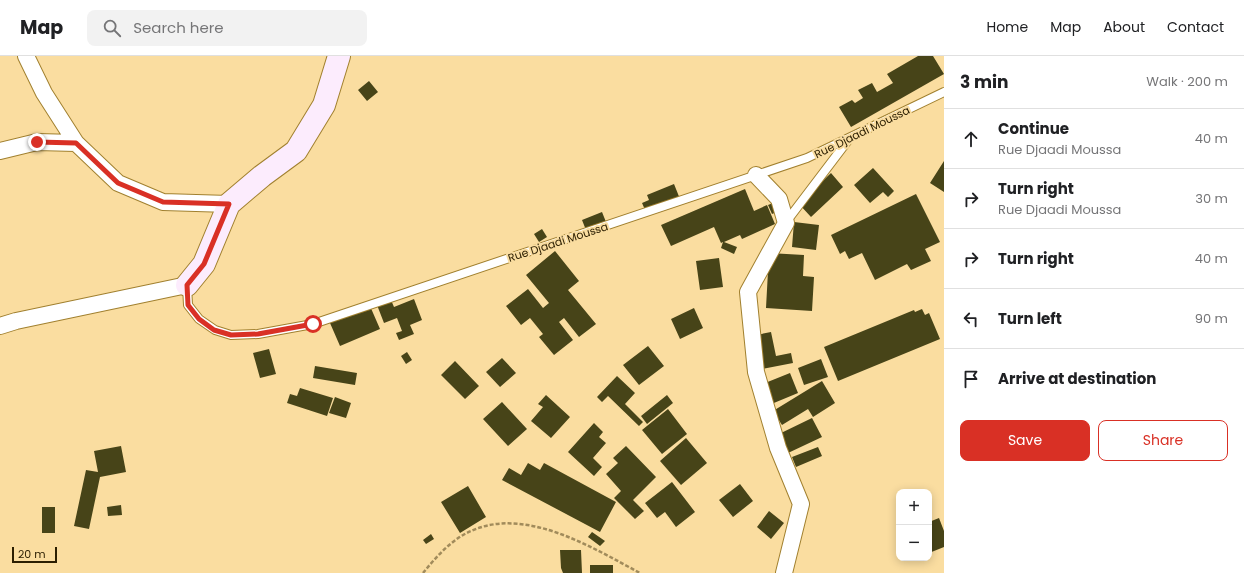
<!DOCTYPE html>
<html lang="en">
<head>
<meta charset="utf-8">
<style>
	:root { --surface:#fff; --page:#f2f2f2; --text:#202124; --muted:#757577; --line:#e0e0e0; --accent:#d93025 }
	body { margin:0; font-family:Poppins,sans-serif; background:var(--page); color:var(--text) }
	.controls { position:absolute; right:12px; bottom:12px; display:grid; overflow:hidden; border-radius:8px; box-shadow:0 2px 10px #0003 }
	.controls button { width:36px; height:36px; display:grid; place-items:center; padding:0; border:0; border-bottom:1px solid var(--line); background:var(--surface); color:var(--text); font:20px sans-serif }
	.scale { position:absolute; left:12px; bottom:10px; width:45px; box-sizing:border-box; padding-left:4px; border:2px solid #2b1e00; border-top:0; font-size:11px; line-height:14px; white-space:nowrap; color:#2b1e00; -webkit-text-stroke:3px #fadda0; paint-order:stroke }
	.stop { position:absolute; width:12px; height:12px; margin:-9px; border:3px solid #d93025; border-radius:50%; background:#fff }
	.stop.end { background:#d93025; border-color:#fff; box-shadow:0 1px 4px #0008 }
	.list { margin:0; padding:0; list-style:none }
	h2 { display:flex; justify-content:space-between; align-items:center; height:52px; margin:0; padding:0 16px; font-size:17px }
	h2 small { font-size:13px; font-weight:400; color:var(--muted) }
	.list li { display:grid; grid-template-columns:26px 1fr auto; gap:12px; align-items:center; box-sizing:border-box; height:60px; padding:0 16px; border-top:1px solid var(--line) }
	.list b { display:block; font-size:15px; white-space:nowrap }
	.list p { margin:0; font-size:13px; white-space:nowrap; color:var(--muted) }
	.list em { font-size:13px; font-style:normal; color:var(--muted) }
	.actions { display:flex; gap:8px; padding:12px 16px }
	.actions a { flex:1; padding:9px 0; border:1px solid var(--accent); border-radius:8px; text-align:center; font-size:14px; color:var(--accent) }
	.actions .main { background:var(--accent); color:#fff }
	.icon { flex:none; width:22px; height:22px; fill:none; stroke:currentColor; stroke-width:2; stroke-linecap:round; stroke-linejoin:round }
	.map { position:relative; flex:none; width:944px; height:517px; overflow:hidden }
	header { display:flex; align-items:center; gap:24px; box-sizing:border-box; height:56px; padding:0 20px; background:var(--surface); border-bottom:1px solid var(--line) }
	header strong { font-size:19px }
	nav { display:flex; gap:22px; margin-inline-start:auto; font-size:14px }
	.search { width:280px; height:36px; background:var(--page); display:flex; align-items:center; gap:10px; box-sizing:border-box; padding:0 14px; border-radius:8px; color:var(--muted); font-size:15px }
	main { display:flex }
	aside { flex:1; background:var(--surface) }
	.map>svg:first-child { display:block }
</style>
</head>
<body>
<header>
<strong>Map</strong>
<div class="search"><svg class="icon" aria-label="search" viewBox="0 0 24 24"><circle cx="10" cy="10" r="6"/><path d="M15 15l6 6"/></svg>Search here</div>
<nav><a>Home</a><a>Map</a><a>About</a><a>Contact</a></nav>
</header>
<main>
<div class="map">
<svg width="944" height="517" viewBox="0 0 944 517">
	<rect width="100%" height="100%" fill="#fadda0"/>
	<!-- building -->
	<path fill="#474418" d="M918 0H933L944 18 851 71 839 51 852 44 855 47 863 42 858 34 872 27 877 36 893 27 887 18Z
		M369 25 378 36 367 45 358 34Z
		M944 105V136L930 127Z
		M873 112 894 135 888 141 883 136 870 147 854 129Z
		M831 117 843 131 811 161 799 148Z
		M674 128 680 143 646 156 642 147 649 144 647 139Z
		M745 133 754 155 767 149 775 168 742 183 740 179 724 186 737 191 734 198 721 192 723 186 721 187 714 171 671 190 661 169Z
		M916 138 940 186 925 193 931 205 911 214 907 208 875 224 862 197 849 203 845 195 840 198 831 179Z
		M773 147 777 156 772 158 768 149Z
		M602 156 606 166 586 174 582 164Z
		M794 166 819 169 816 194 792 191Z
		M542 173 547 181 539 186 534 178Z
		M555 195 579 225 568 234 596 268 579 281 564 262 559 266 573 284 554 299 539 281 543 278 530 262 521 269 506 250 528 233 543 252 549 247 526 219Z
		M769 197 804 199 803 220 814 221 812 255 766 252Z
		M719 202 723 231 700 234 696 205Z
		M414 243 422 264 410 269 414 278 399 284 396 277 402 275 397 262 384 267 377 249 391 244 394 251Z
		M370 250 380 273 340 290 330 267Z
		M694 252 703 272 680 283 671 263Z
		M922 253 925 259 929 257 940 283 838 325 824 291 914 254 915 256Z
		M771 276 776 300 791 297 793 307 762 313 746 281Z
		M648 290 664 310 639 329 623 309Z
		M269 293 276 318 260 322 253 297Z
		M407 296 412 304 406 308 401 300Z
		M502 302 516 317 500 331 486 316Z
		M821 303 828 321 804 329 798 312Z
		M455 305 479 330 465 343 441 319Z
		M315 310 357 317 355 329 313 322Z
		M790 317 798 337 769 349 760 329Z
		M617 320 635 337 625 348 643 366 639 370 608 340 602 346 597 341Z
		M822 325 835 347 813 361 808 353 782 369 773 355Z
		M300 332 333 342 327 360 287 347 290 338 297 340Z
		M546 339 570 361 551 382 531 365 543 351 538 348Z
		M667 339 673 347 647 368 641 360Z
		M335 341 351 347 346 362 329 357Z
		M502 346 527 373 508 390 483 363Z
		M668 353 687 378 662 398 642 374Z
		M812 362 822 381 788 397 779 378Z
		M594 367 603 376 599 381 606 387 593 402 602 411 594 420 568 396Z
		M686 382 707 407 681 429 660 405Z
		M121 390 126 416 100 421 89 473 74 470 86 414 98 416 94 395Z
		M626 390 656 421 633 444 644 455 635 463 614 442 621 435 606 418 618 407 613 402Z
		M818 391 822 400 796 411 792 401Z
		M528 407 540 414 544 407 616 446 600 476 502 424 509 412 521 419Z
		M672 426 695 456 676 471 665 456 657 462 645 447Z
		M740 428 753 445 733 461 719 444Z
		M468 430 486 461 460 477 441 446Z
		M121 449 122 459 108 460 107 451Z
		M42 451H55V477H42Z
		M769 455 784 467 771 483 757 471Z
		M939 462 944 475V491L929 497V466Z
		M592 476 605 485 600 490 588 481Z
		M431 478 434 483 426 488 423 484Z
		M560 494H581L582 517H563L561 512Z
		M590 509H613V517H590Z"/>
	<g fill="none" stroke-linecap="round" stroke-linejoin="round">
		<!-- lane casing -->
		<g stroke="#a1802f" stroke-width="10">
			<path id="lane" d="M786 166 849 83
				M187 230 188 249 199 263 215 274 231 279 258 278 313 268 807 102 944 36"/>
		</g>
		<!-- street casing -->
		<g stroke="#a1802f" stroke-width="18">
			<path id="street" d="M26 0 44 37 76 87
				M0 95 37 86 76 87 118 127 163 146 229 148
				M756 119 779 143 786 167 748 236 756 316 778 392 801 448 784 517
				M0 270 16 265 187 229"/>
		</g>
		<!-- secondary casing -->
		<g stroke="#a1802f" stroke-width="24">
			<path id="secondary" d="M187 229 204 208 229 148 262 120 296 95 324 49 339 0"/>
		</g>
		<!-- path -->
		<path stroke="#a18b5b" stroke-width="2.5" stroke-dasharray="4 2" stroke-linecap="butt" d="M423 517C436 501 452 483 471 475 526 450 593 492 640 517"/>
		<!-- lane -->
		<use href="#lane" stroke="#fff" stroke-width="8"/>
		<!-- street -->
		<use href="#street" stroke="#fff" stroke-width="16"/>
		<!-- secondary -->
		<use href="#secondary" stroke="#fcecfd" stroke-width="22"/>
	</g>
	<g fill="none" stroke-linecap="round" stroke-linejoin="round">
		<!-- route -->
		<path stroke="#d93025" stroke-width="5" d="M37 86 76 87 118 127 163 146 229 148 204 208 187 229 188 249 199 263 214 274 231 279 258 278 313 268"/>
	</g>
	<g text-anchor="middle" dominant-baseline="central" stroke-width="4" stroke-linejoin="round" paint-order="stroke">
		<!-- street labels -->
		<g font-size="11" fill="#2b1e00" stroke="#fadda0">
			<text transform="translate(862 76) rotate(-26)">Rue Djaadi Moussa</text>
			<text transform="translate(558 186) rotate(-18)">Rue Djaadi Moussa</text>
		</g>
	</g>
</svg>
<div class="controls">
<button>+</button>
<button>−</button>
</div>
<div class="scale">20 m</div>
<div class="stop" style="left:313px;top:268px"></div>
<div class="stop end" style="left:37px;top:86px"></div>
</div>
<aside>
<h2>3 min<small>Walk · 200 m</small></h2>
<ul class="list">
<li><svg class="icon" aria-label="ahead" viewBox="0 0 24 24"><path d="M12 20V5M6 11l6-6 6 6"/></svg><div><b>Continue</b><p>Rue Djaadi Moussa</p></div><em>40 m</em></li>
<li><svg class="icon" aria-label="right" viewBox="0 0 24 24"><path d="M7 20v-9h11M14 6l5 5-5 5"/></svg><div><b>Turn right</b><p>Rue Djaadi Moussa</p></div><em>30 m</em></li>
<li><svg class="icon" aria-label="right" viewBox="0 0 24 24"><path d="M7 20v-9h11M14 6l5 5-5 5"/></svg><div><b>Turn right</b></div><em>40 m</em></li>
<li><svg class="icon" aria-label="left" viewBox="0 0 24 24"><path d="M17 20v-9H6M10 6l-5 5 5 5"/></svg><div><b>Turn left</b></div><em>90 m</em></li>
<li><svg class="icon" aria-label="arrive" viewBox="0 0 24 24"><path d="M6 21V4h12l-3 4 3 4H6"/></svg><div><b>Arrive at destination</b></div></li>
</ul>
<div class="actions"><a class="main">Save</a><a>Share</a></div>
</aside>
</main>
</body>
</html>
